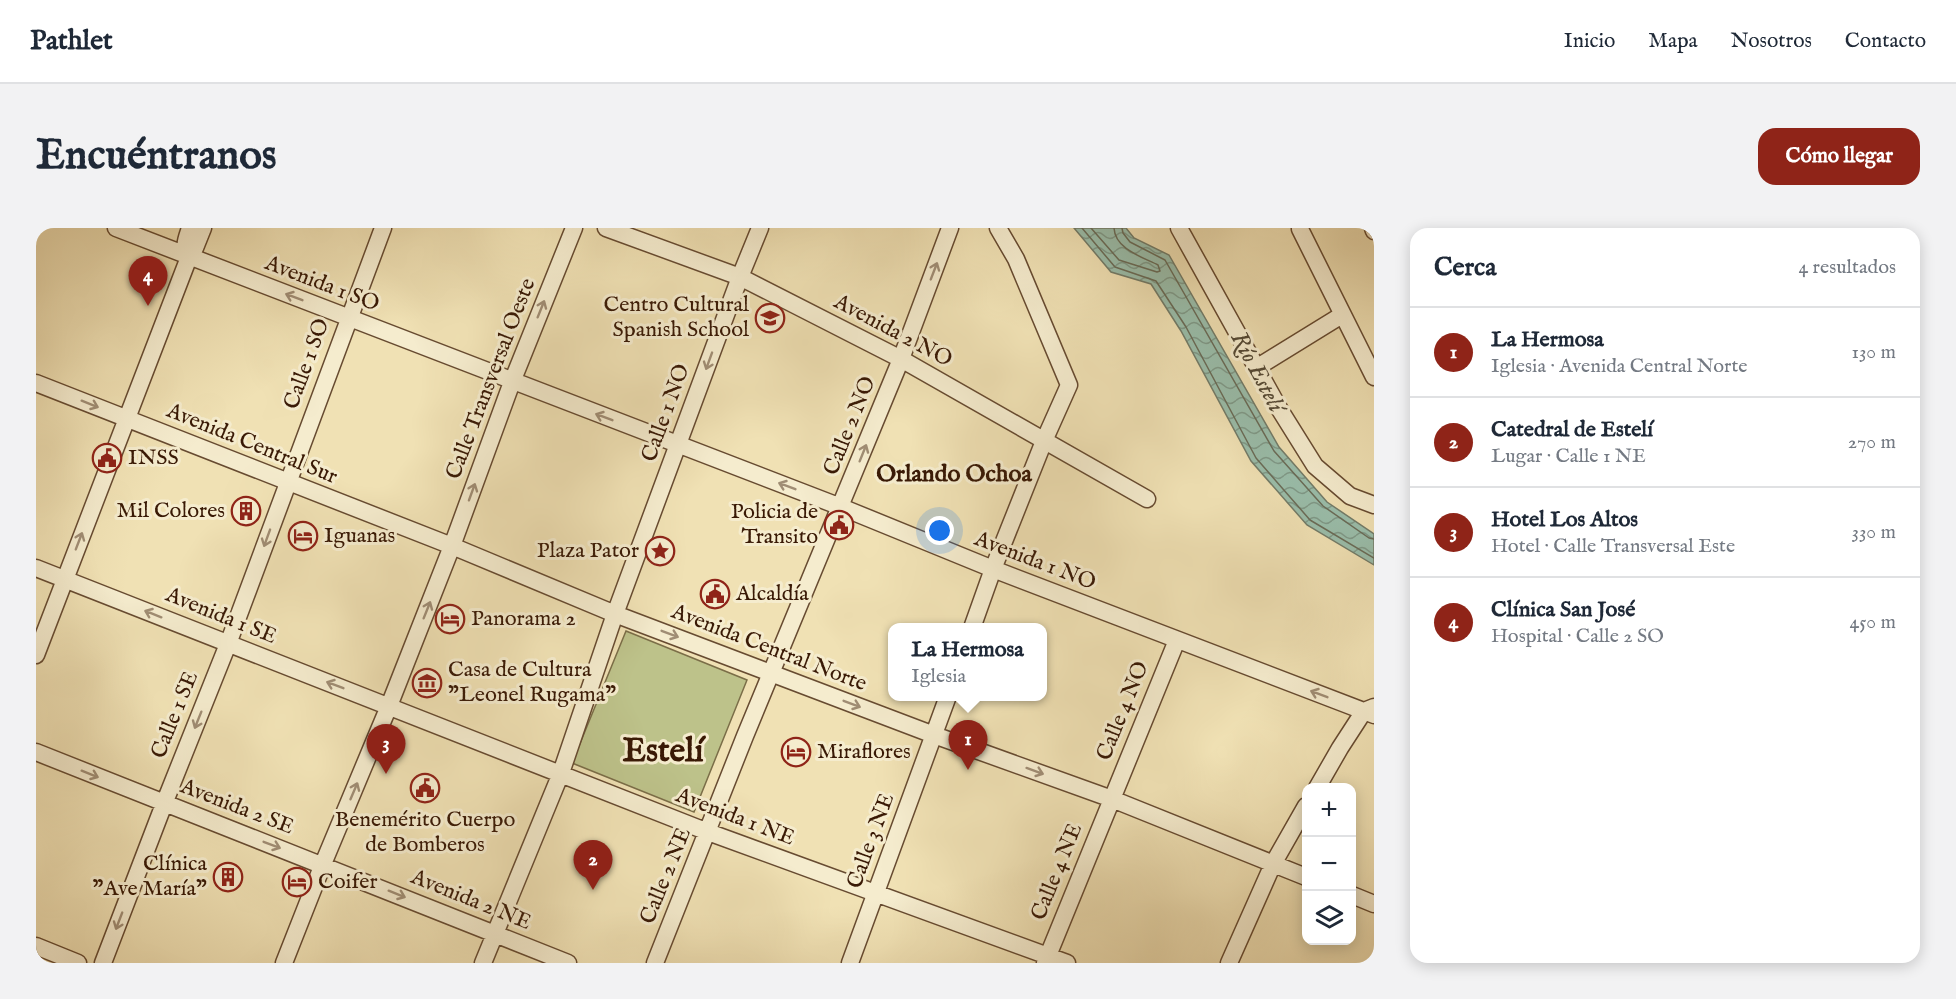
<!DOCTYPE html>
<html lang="es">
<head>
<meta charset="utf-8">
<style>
	:root { --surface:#fff; --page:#f2f2f3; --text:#1f2937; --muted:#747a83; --line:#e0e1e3; --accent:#8f2418 }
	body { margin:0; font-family:"IM FELL English",serif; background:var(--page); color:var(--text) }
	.controls { position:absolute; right:18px; bottom:18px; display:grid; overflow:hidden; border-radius:12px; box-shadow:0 3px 15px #0003 }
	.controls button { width:54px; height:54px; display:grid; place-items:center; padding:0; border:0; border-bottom:2px solid var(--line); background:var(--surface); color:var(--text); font:30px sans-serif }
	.you { position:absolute; left:904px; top:303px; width:21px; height:21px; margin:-15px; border:4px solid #fff; border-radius:50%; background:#1a73e8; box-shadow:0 0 0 9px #1a73e833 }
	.badge { display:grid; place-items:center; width:39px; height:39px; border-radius:50%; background:var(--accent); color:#fff; font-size:20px; font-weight:700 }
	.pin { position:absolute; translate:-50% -50px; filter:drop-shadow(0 2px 3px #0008) }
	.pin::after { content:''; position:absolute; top:32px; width:21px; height:18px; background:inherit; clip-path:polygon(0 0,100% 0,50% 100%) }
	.popup { position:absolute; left:852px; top:395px; width:159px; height:78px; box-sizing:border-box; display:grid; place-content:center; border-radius:12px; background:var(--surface); filter:drop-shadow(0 2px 4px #0005); font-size:20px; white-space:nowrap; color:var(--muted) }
	.popup b { font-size:22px; color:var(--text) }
	.popup::after { content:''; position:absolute; left:50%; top:100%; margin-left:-12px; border:12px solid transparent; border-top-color:var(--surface) }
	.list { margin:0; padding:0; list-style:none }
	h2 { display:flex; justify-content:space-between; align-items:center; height:78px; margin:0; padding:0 24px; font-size:26px }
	h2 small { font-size:20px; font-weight:400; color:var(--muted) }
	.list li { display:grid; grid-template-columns:39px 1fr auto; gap:18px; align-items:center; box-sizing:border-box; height:90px; padding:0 24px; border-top:2px solid var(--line) }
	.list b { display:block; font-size:22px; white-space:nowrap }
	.list p { margin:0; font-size:20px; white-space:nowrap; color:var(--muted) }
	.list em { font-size:20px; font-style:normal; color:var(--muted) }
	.icon { flex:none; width:33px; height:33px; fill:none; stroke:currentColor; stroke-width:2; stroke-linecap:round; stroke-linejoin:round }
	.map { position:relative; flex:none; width:1338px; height:735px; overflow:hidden; border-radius:18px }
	header { display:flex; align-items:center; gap:36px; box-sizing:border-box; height:84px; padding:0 30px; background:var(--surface); border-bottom:2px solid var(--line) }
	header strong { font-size:28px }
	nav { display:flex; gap:33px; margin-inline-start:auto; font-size:21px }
	.intro { display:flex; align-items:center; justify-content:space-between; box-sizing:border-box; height:144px; padding:0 36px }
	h1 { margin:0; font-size:42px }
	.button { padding:15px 27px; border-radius:18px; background:var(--accent); color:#fff; font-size:21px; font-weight:700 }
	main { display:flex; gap:36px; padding:0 36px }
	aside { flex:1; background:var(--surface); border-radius:18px; box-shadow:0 3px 15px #0003 }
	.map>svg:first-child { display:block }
</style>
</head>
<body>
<header>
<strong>Pathlet</strong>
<nav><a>Inicio</a><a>Mapa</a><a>Nosotros</a><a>Contacto</a></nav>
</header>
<div class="intro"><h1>Encuéntranos</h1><a class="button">Cómo llegar</a></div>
<main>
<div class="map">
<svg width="1338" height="735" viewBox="0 0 1338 735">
	<defs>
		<pattern id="water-waves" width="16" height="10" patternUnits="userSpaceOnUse" patternTransform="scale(1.5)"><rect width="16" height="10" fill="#9abeab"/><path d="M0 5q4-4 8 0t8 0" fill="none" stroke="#7f9a89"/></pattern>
	</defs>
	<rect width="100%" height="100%" fill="#f0e1b4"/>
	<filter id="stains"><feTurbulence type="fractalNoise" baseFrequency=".00333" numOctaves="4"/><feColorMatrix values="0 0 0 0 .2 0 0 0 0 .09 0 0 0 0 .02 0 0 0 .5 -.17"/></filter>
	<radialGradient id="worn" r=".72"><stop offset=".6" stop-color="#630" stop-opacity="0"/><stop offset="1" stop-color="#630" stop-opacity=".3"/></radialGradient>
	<!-- green -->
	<path fill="#bdc28a" stroke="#7b6e48" stroke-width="1.5" d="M590 403 711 452 658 584 536 535Z"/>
	<!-- water -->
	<path fill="url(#water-waves)" stroke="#737c69" stroke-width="1.5" d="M1038 0H1090L1098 10 1133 27 1243 219 1291 274 1338 306V337L1271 297 1215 233 1145 103 1115 56 1075 44Z"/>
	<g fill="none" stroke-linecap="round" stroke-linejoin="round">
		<!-- shore -->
		<path stroke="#6a6c58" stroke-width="1.5" d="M1046 0 1079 39 1120 53 1150 99 1220 230 1274 292 1338 330
			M1055 0 1083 32 1121 44 1124 43 1122 37C1106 29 1079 21 1078 0
			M1086 0 1087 5 1094 14 1129 32 1238 223 1287 278 1333 310 1338 311"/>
		<!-- minor casing -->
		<g stroke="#674b31" stroke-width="19">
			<path id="minor" d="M80 0 805 279 957 341 1338 487
				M570 0 704 49 865 131 1111 271
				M1143 0 1244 182 1279 238 1314 268 1338 277
				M1337 0 1338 3
				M1264 1 1338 149
				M153 29C147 17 150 12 154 0
				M1220 140 1306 87
				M0 155 416 318 579 386 898 507 1076 571 1270 649
				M0 340 672 604 1031 735
				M936 400 957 341 1008 213 1033 157 980 31 962 0
				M0 427 153 29 159 20 167 0
				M0 524 532 735
				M1281 560 1304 520 1328 483 1338 479
				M1316 667 1338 676
				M0 718 42 735
				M67 735 128 576 192 416 347 0
				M248 735 287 636 353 478 416 318 476 154 538 0
				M447 735 525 545 579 386 704 49 724 0
				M619 735 709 508 865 131 914 0
				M814 735 912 468
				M1009 735 1141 412
				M1193 735 1237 636 1270 578"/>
		</g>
		<!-- minor -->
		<use href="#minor" stroke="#f5ecce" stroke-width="16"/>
	</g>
	<!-- one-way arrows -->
	<defs><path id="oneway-shaft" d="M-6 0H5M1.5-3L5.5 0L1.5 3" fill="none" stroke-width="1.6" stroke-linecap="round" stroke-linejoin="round" transform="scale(1.5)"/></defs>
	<g stroke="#a08d74">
		<use href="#oneway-shaft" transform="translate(898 43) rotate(-69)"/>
		<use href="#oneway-shaft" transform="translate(258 69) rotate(-159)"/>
		<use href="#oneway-shaft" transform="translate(505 81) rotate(-68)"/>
		<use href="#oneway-shaft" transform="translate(673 133) rotate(110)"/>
		<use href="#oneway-shaft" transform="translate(54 176) rotate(22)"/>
		<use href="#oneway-shaft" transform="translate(568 189) rotate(-159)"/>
		<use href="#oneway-shaft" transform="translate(827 225) rotate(-68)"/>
		<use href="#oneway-shaft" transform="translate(751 258) rotate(-159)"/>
		<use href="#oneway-shaft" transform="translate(436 264) rotate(-70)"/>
		<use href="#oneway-shaft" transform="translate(231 310) rotate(110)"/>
		<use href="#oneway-shaft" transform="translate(43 313) rotate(-69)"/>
		<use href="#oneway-shaft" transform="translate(391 382) rotate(-68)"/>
		<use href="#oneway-shaft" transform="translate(117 386) rotate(-158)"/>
		<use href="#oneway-shaft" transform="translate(634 406) rotate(21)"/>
		<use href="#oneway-shaft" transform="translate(299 457) rotate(-159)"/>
		<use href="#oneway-shaft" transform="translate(1283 466) rotate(-159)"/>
		<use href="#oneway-shaft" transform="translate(816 476) rotate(21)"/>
		<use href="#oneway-shaft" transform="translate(162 492) rotate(112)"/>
		<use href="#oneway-shaft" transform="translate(999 543) rotate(20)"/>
		<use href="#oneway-shaft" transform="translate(54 546) rotate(22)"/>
		<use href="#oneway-shaft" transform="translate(318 563) rotate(-67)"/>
		<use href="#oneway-shaft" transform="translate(236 617) rotate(21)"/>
		<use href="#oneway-shaft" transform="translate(361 666) rotate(22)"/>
		<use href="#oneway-shaft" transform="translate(83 693) rotate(111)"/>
	</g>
	<!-- icons -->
	<defs>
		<g id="school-ring" transform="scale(1.5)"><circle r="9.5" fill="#f5ecce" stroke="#8f2418" stroke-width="1.5"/><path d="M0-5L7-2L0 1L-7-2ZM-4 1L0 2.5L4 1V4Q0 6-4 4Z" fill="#8f2418"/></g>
		<g id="civic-ring" transform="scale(1.5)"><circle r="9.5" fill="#f5ecce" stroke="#8f2418" stroke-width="1.5"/><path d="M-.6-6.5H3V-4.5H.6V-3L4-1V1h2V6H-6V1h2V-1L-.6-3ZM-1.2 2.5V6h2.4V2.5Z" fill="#8f2418"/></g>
		<g id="building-ring" transform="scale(1.5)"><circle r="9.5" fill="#f5ecce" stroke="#8f2418" stroke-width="1.5"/><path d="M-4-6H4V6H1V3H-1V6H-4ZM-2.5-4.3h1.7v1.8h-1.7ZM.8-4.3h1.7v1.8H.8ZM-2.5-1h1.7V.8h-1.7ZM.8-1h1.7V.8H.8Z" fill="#8f2418"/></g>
		<g id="hotel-ring" transform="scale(1.5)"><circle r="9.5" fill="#f5ecce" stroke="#8f2418" stroke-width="1.5"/><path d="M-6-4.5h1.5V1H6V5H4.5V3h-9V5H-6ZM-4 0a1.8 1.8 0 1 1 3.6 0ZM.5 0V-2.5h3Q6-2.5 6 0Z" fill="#8f2418"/></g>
		<g id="sight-ring" transform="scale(1.5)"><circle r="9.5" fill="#f5ecce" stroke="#8f2418" stroke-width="1.5"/><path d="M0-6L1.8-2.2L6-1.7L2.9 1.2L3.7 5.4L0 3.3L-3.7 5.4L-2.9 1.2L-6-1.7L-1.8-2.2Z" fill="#8f2418"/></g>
		<g id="museum-ring" transform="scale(1.5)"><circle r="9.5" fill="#f5ecce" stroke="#8f2418" stroke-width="1.5"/><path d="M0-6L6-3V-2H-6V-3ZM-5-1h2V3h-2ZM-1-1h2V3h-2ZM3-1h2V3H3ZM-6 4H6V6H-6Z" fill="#8f2418"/></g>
	</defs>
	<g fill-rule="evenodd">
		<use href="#school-ring" x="734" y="90"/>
		<use href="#civic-ring" x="71" y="230"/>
		<use href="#building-ring" x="210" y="283"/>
		<use href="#civic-ring" x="803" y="297"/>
		<use href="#hotel-ring" x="267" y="308"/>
		<use href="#sight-ring" x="624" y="323"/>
		<use href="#civic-ring" x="679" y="366"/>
		<use href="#hotel-ring" x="414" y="391"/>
		<use href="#museum-ring" x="391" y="455"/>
		<use href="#hotel-ring" x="760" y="524"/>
		<use href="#civic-ring" x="389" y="560"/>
		<use href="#building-ring" x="192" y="649"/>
		<use href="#hotel-ring" x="261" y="654"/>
	</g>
	<g text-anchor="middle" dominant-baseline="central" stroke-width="6" stroke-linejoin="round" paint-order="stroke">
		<!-- street labels -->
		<g font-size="22" fill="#391905" stroke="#f5ecce">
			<text transform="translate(286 56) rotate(21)">Avenida 1 SO</text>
			<text transform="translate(857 103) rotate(28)">Avenida 2 NO</text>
			<text transform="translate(271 136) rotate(-70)">Calle 1 SO</text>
			<text transform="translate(455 151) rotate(-69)">Calle Transversal Oeste</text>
			<text transform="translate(630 185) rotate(-70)">Calle 1 NO</text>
			<text transform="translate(814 198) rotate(-68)">Calle 2 NO</text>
			<text transform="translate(216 216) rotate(22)">Avenida Central Sur</text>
			<text transform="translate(999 333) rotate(21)">Avenida 1 NO</text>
			<text transform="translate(185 388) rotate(22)">Avenida 1 SE</text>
			<text transform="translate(733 420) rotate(21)">Avenida Central Norte</text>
			<text transform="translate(1087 483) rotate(-68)">Calle 4 NO</text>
			<text transform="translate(139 487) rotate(-68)">Calle 1 SE</text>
			<text transform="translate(201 579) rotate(21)">Avenida 2 SE</text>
			<text transform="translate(699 589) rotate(21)">Avenida 1 NE</text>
			<text transform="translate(835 613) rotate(-70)">Calle 3 NE</text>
			<text transform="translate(1021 644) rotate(-68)">Calle 4 NE</text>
			<text transform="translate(630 648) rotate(-68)">Calle 2 NE</text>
			<text transform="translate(435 672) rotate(22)">Avenida 2 NE</text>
		</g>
		<!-- poi labels -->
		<g font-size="22" fill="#391905" stroke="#f5ecce" text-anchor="start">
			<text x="713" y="77" text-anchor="end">Centro Cultural<tspan x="713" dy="25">Spanish School</tspan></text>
			<text x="92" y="230">INSS</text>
			<text x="189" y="283" text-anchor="end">Mil Colores</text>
			<text x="782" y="284" text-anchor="end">Policia de<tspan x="782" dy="25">Transito</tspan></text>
			<text x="288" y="308">Iguanas</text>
			<text x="603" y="323" text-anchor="end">Plaza Pator</text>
			<text x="700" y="366">Alcaldía</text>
			<text x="435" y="391">Panorama 2</text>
			<text x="412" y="442">Casa de Cultura<tspan x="412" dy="25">"Leonel Rugama"</tspan></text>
			<text x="781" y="524">Miraflores</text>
			<text x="389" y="592" text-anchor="middle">Benemérito Cuerpo<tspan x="389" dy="25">de Bomberos</tspan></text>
			<text x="171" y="636" text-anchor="end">Clínica<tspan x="171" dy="25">"Ave María"</tspan></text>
			<text x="282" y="654">Coifer</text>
		</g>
		<!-- water labels -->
		<g font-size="24" font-style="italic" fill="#564b37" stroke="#f5ecce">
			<text transform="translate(1221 144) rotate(62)">Río Estelí</text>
		</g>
		<!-- neighbourhood labels -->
		<g font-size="24" font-weight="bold" fill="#391905" stroke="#f5ecce">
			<text x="918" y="246">Orlando Ochoa</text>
		</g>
		<!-- town labels -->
		<g font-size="34" font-weight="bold" fill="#391905" stroke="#f5ecce">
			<text x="627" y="523">Estelí</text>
		</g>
	</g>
	<rect width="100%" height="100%" filter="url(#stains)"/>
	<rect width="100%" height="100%" fill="url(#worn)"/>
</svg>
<div class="controls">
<button>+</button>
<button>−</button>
<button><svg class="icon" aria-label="layers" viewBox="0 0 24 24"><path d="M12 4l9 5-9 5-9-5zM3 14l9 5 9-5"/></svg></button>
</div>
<div class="you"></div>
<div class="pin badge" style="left:932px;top:542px">1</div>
<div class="popup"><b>La Hermosa</b>Iglesia</div>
<div class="pin badge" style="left:557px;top:662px">2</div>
<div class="pin badge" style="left:350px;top:546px">3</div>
<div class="pin badge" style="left:112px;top:78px">4</div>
</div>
<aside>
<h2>Cerca<small>4 resultados</small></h2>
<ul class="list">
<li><span class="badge">1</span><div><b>La Hermosa</b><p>Iglesia · Avenida Central Norte</p></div><em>130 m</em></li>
<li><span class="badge">2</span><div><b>Catedral de Estelí</b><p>Lugar · Calle 1 NE</p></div><em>270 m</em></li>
<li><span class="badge">3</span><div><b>Hotel Los Altos</b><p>Hotel · Calle Transversal Este</p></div><em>330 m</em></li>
<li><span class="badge">4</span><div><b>Clínica San José</b><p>Hospital · Calle 2 SO</p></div><em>450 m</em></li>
</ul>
</aside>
</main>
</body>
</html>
